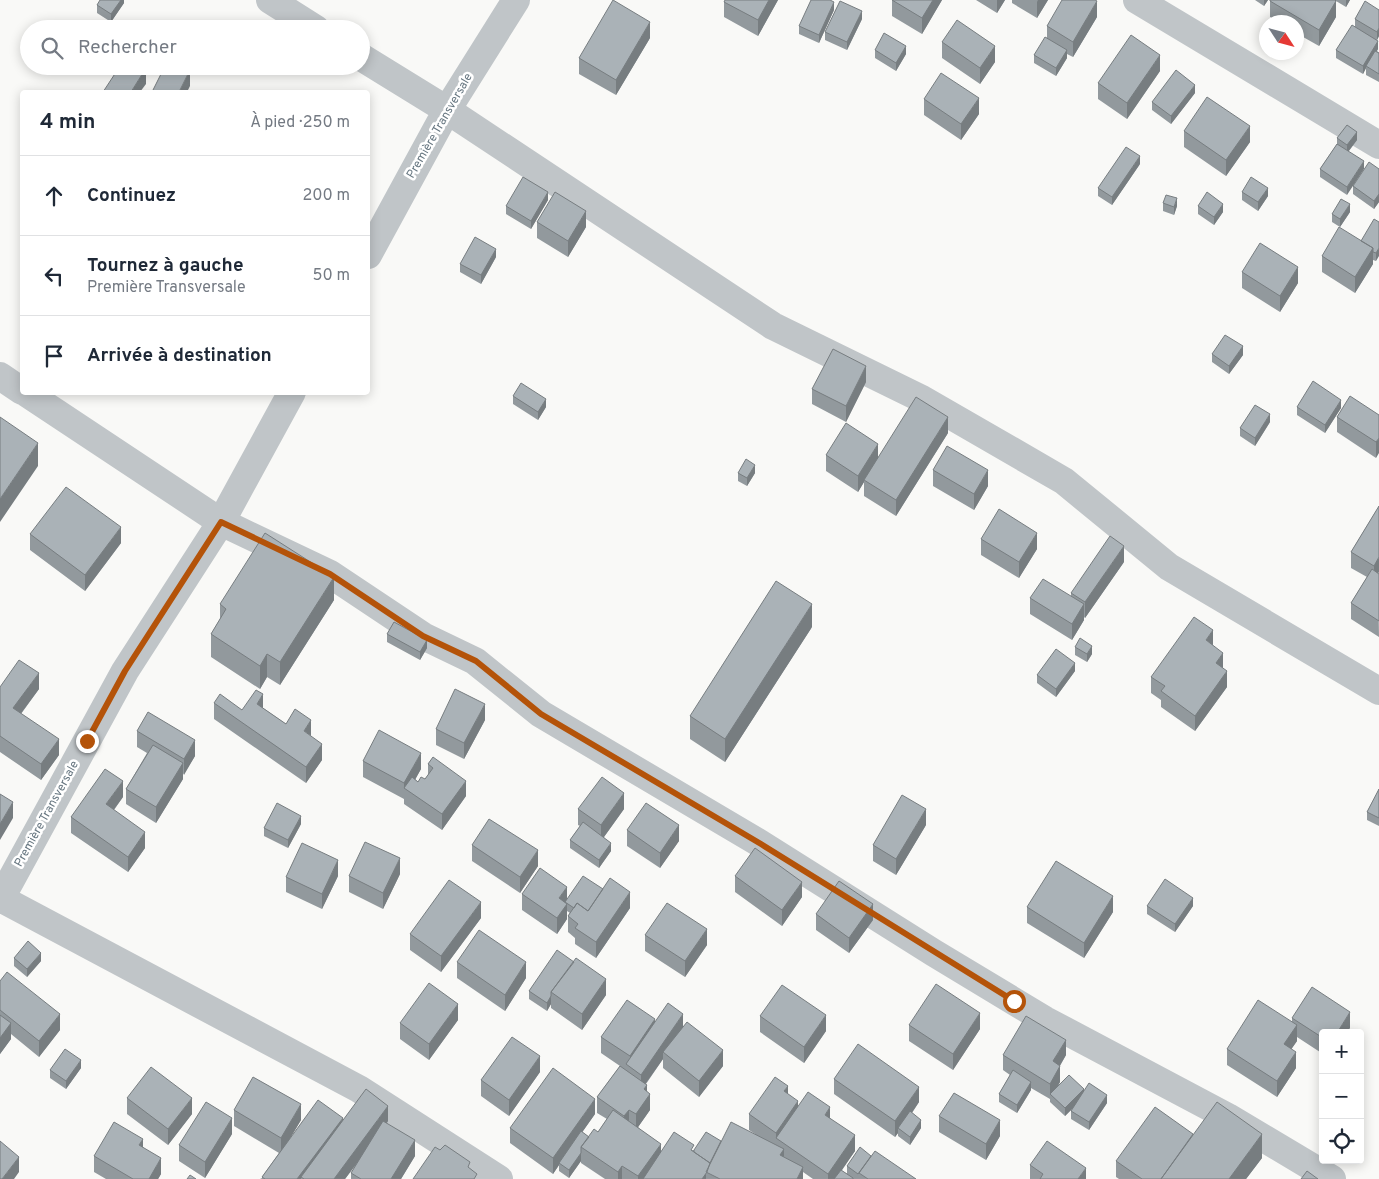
<!DOCTYPE html>
<html lang="fr">
<head>
<meta charset="utf-8">
<style>
	:root { --surface:#fff; --page:#f6f6f7; --text:#1f2937; --muted:#747a83; --line:#e0e1e3 }
	body { margin:0; font-family:Overpass,sans-serif; background:var(--page); color:var(--text) }
	.controls { position:absolute; right:15px; bottom:15px; display:grid; overflow:hidden; border-radius:5px; box-shadow:0 2px 12px #0003 }
	.controls button { width:45px; height:45px; display:grid; place-items:center; padding:0; border:0; border-bottom:1px solid var(--line); background:var(--surface); color:var(--text); font:25px sans-serif }
	.compass { position:absolute; left:1259px; top:15px; width:45px; height:45px; border-radius:50%; background:var(--surface); box-shadow:0 2px 12px #0003; rotate:126deg }
	.stop { position:absolute; width:15px; height:15px; margin:-11px; border:4px solid #b45309; border-radius:50%; background:#fff }
	.stop.end { background:#b45309; border-color:#fff; box-shadow:0 1px 5px #0008 }
	.list { margin:0; padding:0; list-style:none }
	h2 { display:flex; justify-content:space-between; align-items:center; height:65px; margin:0; padding:0 20px; font-size:21px }
	h2 small { font-size:16px; font-weight:400; color:var(--muted) }
	.list li { display:grid; grid-template-columns:32px 1fr auto; gap:15px; align-items:center; box-sizing:border-box; height:80px; padding:0 20px; border-top:1px solid var(--line) }
	.list b { display:block; font-size:19px; white-space:nowrap }
	.list p { margin:0; font-size:16px; white-space:nowrap; color:var(--muted) }
	.list em { font-size:16px; font-style:normal; color:var(--muted) }
	.icon { flex:none; width:28px; height:28px; fill:none; stroke:currentColor; stroke-width:2; stroke-linecap:round; stroke-linejoin:round }
	.map { position:relative; flex:none; width:1379px; height:1179px; overflow:hidden }
	.search { position:absolute; background:var(--surface); box-shadow:0 2px 12px #0003; left:20px; top:20px; width:350px; height:55px; display:flex; align-items:center; gap:12px; box-sizing:border-box; padding:0 18px; border-radius:28px; color:var(--muted); font-size:19px }
	.panel { position:absolute; background:var(--surface); box-shadow:0 2px 12px #0003; left:20px; top:90px; width:350px; height:305px; border-radius:5px }
	.map>svg:first-child { display:block }
</style>
</head>
<body>
<div class="map">
<svg width="1379" height="1179" viewBox="0 0 1379 1179">
	<rect width="100%" height="100%" fill="#f9f9f7"/>
	<g fill="none" stroke-linecap="round" stroke-linejoin="round">
		<!-- street -->
		<path stroke="#c0c5c8" stroke-width="28" d="M270 0 316 29
			M1137 0 1379 145
			M361 57 447 110 773 326 922 399 1064 481 1169 567 1379 691
			M368 255 447 110 516 0
			M0 376 22 391
			M25 392 221 522 330 574 423 636 475 661 541 714 761 844 934 953 1045 1020 1228 1117 1332 1179
			M0 898 359 1089 499 1179
			M0 900 125 671 221 522 292 392"/>
	</g>
	<!-- wall -->
	<path fill="#92999d" d="M124 0V3L111 22 97 13V5Z
		M725 0H778L758 36 724 17V2Z
		M892 0H942L922 34 892 16Z
		M976 0H1005L997 13Z
		M1012 0H1048L1037 18 1012 3Z
		M1255 0H1268L1264 6Z
		M1270 0H1350L1346 7 1336 1V17L1319 46 1296 33V22H1279L1270 17Z
		M834 10 819 43 799 34V26Z
		M1379 10V36L1377 40 1378 49 1377 51 1379 53V82L1366 75V68L1363 74 1336 58V50L1355 26V19Z
		M1097 17 1073 57 1067 54V58L1056 76 1034 63V55L1047 37V26Z
		M862 19 847 50 825 40V32Z
		M650 38 616 95 579 74V58Z
		M942 42 995 62 980 84 942 58Z
		M875 50 906 54 896 71 875 58Z
		M1160 71 1127 119 1098 99V83Z
		M1195 93 1171 124 1152 110V102Z
		M924 99 979 114 961 140 924 115Z
		M1184 131 1250 142 1226 176 1184 147Z
		M1337 138 1357 140 1349 151 1347 195 1320 177V169L1337 144Z
		M1140 164 1112 205 1098 196V188Z
		M1379 169V202L1374 209 1353 194V186Z
		M1242 192 1268 196 1258 211 1242 200Z
		M548 200 531 229 506 214V206Z
		M1163 203 1177 206 1174 215 1163 211Z
		M1198 206 1223 212 1214 225 1198 214Z
		M1350 212 1340 227 1332 222V214Z
		M537 222 586 227 568 257 537 238Z
		M1379 222 1376 261 1373 260V264L1355 293 1322 272V256L1361 241Z
		M496 257 481 284 460 272V264Z
		M1242 272 1298 283 1280 312 1242 288Z
		M1212 354 1243 355 1229 374 1212 362Z
		M866 382 846 422 812 404V389Z
		M513 396 546 407 538 420 513 404Z
		M1297 407 1341 408 1325 433 1297 415Z
		M1379 415 1376 458 1337 432V417Z
		M1270 422 1255 446 1240 436V428Z
		M948 433 896 516 864 496V482L858 492 826 471V455L878 457Z
		M933 470 988 486 974 510 933 486Z
		M738 473H755L747 486 738 481Z
		M1379 506 1378 573 1379 637 1351 619V603L1367 577 1351 568V552Z
		M30 534 121 543 85 591 30 550Z
		M981 539 1037 549 1019 578 981 555Z
		M1124 562 1085 618 1084 617V620L1072 640 1030 614V598L1071 596V593Z
		M334 600 280 685 267 677 260 689 211 657V634L220 619V604Z
		M812 627 725 762 690 739V716Z
		M387 634 427 648 420 660 387 642Z
		M1213 646 1223 669 1227 687 1195 731 1161 707V700L1151 693V677Z
		M1075 647 1092 654 1087 662 1075 655Z
		M1075 671 1056 697 1037 683V675Z
		M0 687 39 689 21 714 59 755 41 780 0 752Z
		M214 703 242 710 263 708 286 724 311 736 322 760 306 783 214 719Z
		M485 720 464 759 436 745V729Z
		M137 731 195 756 183 775V779L156 823 126 804V789L147 753 137 747Z
		M433 757 466 796 442 830 404 804V799L363 777V761L421 769 415 779 418 782 425 779 428 775V764Z
		M1379 789V826L1367 820V812Z
		M123 797 114 810 145 848 128 872 71 833V817Z
		M578 809H624L604 837 611 851 599 868 570 848V840L580 826 578 825Z
		M301 824 288 848 264 836V828Z
		M926 825 896 875 873 861V845Z
		M627 830 679 841 660 868 627 846Z
		M472 845 538 866 520 893 472 861Z
		M400 874 383 909 349 892V876Z
		M338 876 322 909 286 892V877Z
		M735 876 802 897 782 926 735 892Z
		M522 894 567 899 630 908 596 958 575 944V938L568 932V916L570 913 567 911V919L557 934 522 910Z
		M1147 906H1193L1175 932 1147 914Z
		M1027 907 1113 912 1084 958 1027 923Z
		M816 914 873 920 849 953 816 930Z
		M481 918 441 972 410 950V934Z
		M645 935 707 945 685 977 645 951Z
		M14 958 41 961 27 977 14 966Z
		M457 962 526 978 505 1011 457 978Z
		M574 962 606 995 582 1030 551 1008V1004L547 1011 529 999V991Z
		M0 981 60 1030 39 1057 11 1034V1039L0 1054Z
		M760 1016 826 1031 804 1063 760 1032Z
		M1292 1018 1350 1028 1323 1033V1054L1297 1037V1041L1291 1049 1296 1068 1277 1097 1227 1065V1049L1292 1022Z
		M458 1020 429 1060 400 1039V1023Z
		M655 1021 683 1026 723 1066 699 1097 663 1068V1059L646 1084 650 1110 638 1127 661 1152 694 1150 721 1141 755 1134 749 1130V1114L788 1094 798 1106 830 1118 855 1151 841 1170 847 1174V1166L871 1156 916 1179H813L803 1172V1179H605L581 1163V1161L569 1178 559 1171V1165L553 1174 510 1143V1128L595 1114 582 1132 589 1137 598 1132 607 1119 597 1113V1097L620 1066 601 1053V1037Z
		M909 1025 980 1029 953 1070 909 1041Z
		M1003 1055H1066L1060 1066V1082L1058 1086 1084 1092 1107 1103 1089 1130 1071 1119V1111L1074 1107 1065 1116 1050 1102V1099L1031 1088V1090L1017 1113 999 1102V1094L1010 1075 1003 1070Z
		M81 1068 66 1089 50 1078V1070Z
		M540 1072 509 1116 481 1096V1080Z
		M834 1079 919 1102 912 1113 921 1128 910 1145 898 1136V1133L895 1137 834 1094Z
		M127 1098 192 1114 168 1145 127 1114Z
		M234 1110 301 1120 290 1138 343 1121H388L387 1123 415 1156 401 1179H351V1173L355 1166 345 1179H260L262 1178V1177L279 1153 234 1126Z
		M939 1116 1000 1136 986 1160 939 1132Z
		M232 1134 205 1178 179 1161V1145Z
		M1193 1135 1262 1158 1246 1179H1119L1116 1177V1161Z
		M143 1147 161 1174 158 1179H106L94 1172V1156Z
		M1030 1165 1086 1179H1030Z"/>
	<!-- shaded-wall -->
	<path fill="#777d80" d="M121 0H124V3L111 22V14Z
		M769 0H778L758 36V20Z
		M933 0H942L922 34V18Z
		M997 0H1005L997 13Z
		M1038 0H1048L1037 18V2Z
		M1264 0H1268L1264 6Z
		M1346 0H1350L1346 7Z
		M1097 1V17L1073 57V42Z
		M1336 1V17L1319 46V30Z
		M834 2V10L819 43V35Z
		M862 11V19L847 50V42Z
		M650 22V38L616 95V80Z
		M1379 28V36L1377 40V32Z
		M1378 41V49L1367 67 1366 66V68L1363 74V66Z
		M906 46V54L896 71V63Z
		M995 46V62L980 84V68Z
		M1067 50V58L1056 76V68Z
		M1160 55V71L1127 119V103Z
		M146 68V84L140 92H131Z
		M190 70V86L187 92H179Z
		M1195 85V93L1171 124V116Z
		M979 98V114L961 140V124Z
		M1250 126V142L1226 176V160Z
		M1357 132V140L1347 153V145Z
		M1140 156V164L1112 205V197Z
		M1364 161V169L1347 195V187Z
		M1268 188V196L1258 211V202Z
		M548 192V200L531 229V221Z
		M1379 194V202L1374 209V201Z
		M1177 198V206L1174 215V207Z
		M1223 204V212L1214 225V217Z
		M1350 204V212L1340 227V219Z
		M586 211V227L568 257V241Z
		M1373 248V264L1355 293V277Z
		M1379 248V256L1376 261V253Z
		M496 249V257L481 284V275Z
		M1298 267V283L1280 312V296Z
		M1243 346V355L1229 374V366Z
		M866 366V382L846 422V406Z
		M546 399V407L538 420V412Z
		M1341 400V408L1325 433V425Z
		M1270 414V422L1255 446V438Z
		M948 417V433L896 516V500Z
		M1379 438V453L1376 458V442Z
		M38 443V466L0 522V499Z
		M878 444V460L864 480V482L858 492V476Z
		M755 465V473L747 486V478Z
		M988 470V486L974 510V494Z
		M121 527V543L85 591V575Z
		M1037 533V549L1019 578V562Z
		M1124 546V562L1085 618V602Z
		M1379 557V572L1374 582V566Z
		M334 577V600L280 685V662Z
		M812 604V627L725 762V739Z
		M1084 604V620L1072 640V624Z
		M1213 630V646L1206 640Z
		M427 640V648L420 660V652Z
		M1092 646V654L1087 662V654Z
		M1223 653V669L1216 663Z
		M267 654V677L260 689V666Z
		M1075 663V671L1056 697V689Z
		M1227 671V687L1195 731V716Z
		M39 673V689L13 724V708Z
		M263 694V710L257 704Z
		M485 704V720L464 759V743Z
		M311 720V736L304 731Z
		M59 739V755L41 780V764Z
		M195 740V756L184 775V759Z
		M322 744V760L306 783V767Z
		M421 753V769L409 791 404 788V783Z
		M183 763V779L156 823V807Z
		M123 781V797L106 820V804Z
		M466 781V796L442 830V814Z
		M624 793V809L601 841V825Z
		M13 802V818L0 840V824Z
		M926 809V825L896 875V859Z
		M301 816V824L288 848V840Z
		M679 825V841L660 868V853Z
		M145 832V848L128 872V857Z
		M611 843V851L599 868V860Z
		M538 850V866L520 893V877Z
		M400 858V874L383 909V893Z
		M338 860V876L322 909V894Z
		M802 882V897L782 926V910Z
		M567 887V903L565 905 559 898Z
		M630 892V908L596 958V942Z
		M1113 896V912L1084 958V943Z
		M1193 898V906L1175 932V924Z
		M481 902V918L441 972V956Z
		M567 904V919L557 934V918Z
		M873 904V920L849 953V938Z
		M707 929V945L685 977V961Z
		M41 953V961L27 977V969Z
		M526 962V978L505 1011V995Z
		M606 979V995L582 1030V1014Z
		M551 996V1004L547 1011V1003Z
		M458 1004V1020L429 1060V1044Z
		M1350 1012V1028L1347 1033H1337Z
		M980 1013V1029L953 1070V1054Z
		M60 1014V1030L39 1057V1041Z
		M683 1014V1030L663 1052V1059L641 1090V1075Z
		M826 1015V1031L804 1063V1047Z
		M655 1019V1035L630 1067V1056Z
		M11 1023V1039L0 1054V1038Z
		M1297 1025V1041L1284 1060V1044Z
		M1066 1040V1055L1053 1077V1061Z
		M723 1050V1066L699 1097V1081Z
		M1296 1052V1068L1277 1097V1081Z
		M540 1056V1072L509 1116V1100Z
		M81 1060V1068L66 1089V1081Z
		M1060 1066V1082L1052 1096 1050 1094V1099V1084Z
		M1031 1082V1090L1017 1113V1105Z
		M647 1085V1098L650 1094V1110L636 1130V1114L644 1089Z
		M788 1086V1102L784 1091Z
		M919 1087V1102L900 1130 898 1128V1133L895 1137V1121Z
		M1084 1089V1097L1065 1116V1108Z
		M1107 1095V1103L1089 1130V1122Z
		M192 1098V1114L168 1145V1129Z
		M595 1099V1114L560 1164 559 1163V1165L553 1174V1158Z
		M798 1101V1117L776 1138V1133Z
		M301 1104V1120L281 1154V1138Z
		M388 1106V1121L345 1179H334Z
		M830 1107V1123L825 1115Z
		M629 1110V1125L624 1132V1116Z
		M232 1118V1134L205 1178V1162Z
		M343 1118V1126L301 1177V1179H297Z
		M921 1120V1128L910 1145V1137Z
		M1000 1120V1136L986 1160V1144Z
		M1262 1134V1158L1246 1179H1229Z
		M855 1135V1151L836 1179H828V1174Z
		M143 1139V1155L139 1145Z
		M415 1140V1156L401 1179H391Z
		M661 1144V1160L647 1179H638V1176Z
		M784 1149V1172L780 1155Z
		M581 1153V1161L569 1178V1170Z
		M19 1157V1172L14 1179H2Z
		M161 1158V1174L158 1179H149Z
		M622 1166V1179H618V1172Z
		M803 1167V1179H797Z
		M1086 1168V1179H1078Z
		M706 1173V1179H702Z"/>
	<!-- building -->
	<path fill="#aab2b7" stroke="#777d80" d="M100 0H121L111 14 97 5Z
		M613 0 650 22 616 80 579 58Z
		M725 0H769L758 20 724 2Z
		M811 0H830L834 2 819 35 799 26Z
		M892 0H933L922 18Z
		M1062 0H1095L1097 1 1073 42 1047 26Z
		M1270 0H1335L1336 1 1319 30 1270 1Z
		M840 1 862 11 847 42 825 32Z
		M1365 1 1379 10V28L1377 32 1355 19Z
		M957 20 995 46 980 68 942 42Z
		M1352 25 1378 41 1363 66 1336 50Z
		M884 33 906 46 896 63 875 50Z
		M1131 35 1160 55 1127 103 1098 83Z
		M1045 37 1067 50 1056 68 1034 55Z
		M1375 51 1379 53V74L1366 66Z
		M120 66H144L146 68 131 92H103Z
		M165 66H181L190 70 179 92H152Z
		M1176 70 1195 85 1171 116 1152 102Z
		M941 73 979 98 961 124 924 99Z
		M1207 97 1250 126 1226 160 1184 131Z
		M1347 125 1357 132 1347 145 1337 138Z
		M1337 144 1364 161 1347 187 1320 169Z
		M1126 147 1140 156 1112 197 1098 188Z
		M1369 162 1379 169V194L1374 201 1353 186Z
		M523 177 548 192 531 221 506 206Z
		M1251 177 1268 188 1258 202 1242 192Z
		M555 192 586 211 568 241 537 222Z
		M1207 192 1223 204 1214 217 1198 206Z
		M1166 195 1177 198 1174 207 1163 203Z
		M1341 199 1350 204 1340 219 1332 214Z
		M1374 219 1379 222V248L1376 253 1373 252V248L1361 241Z
		M1339 227 1373 248 1355 277 1322 256Z
		M475 237 496 249 481 275 460 264Z
		M1260 243 1298 267 1280 296 1242 272Z
		M1225 335 1243 346 1229 366 1212 354Z
		M833 349 866 366 846 406 812 389Z
		M1313 381 1341 400 1325 425 1297 407Z
		M521 383 546 399 538 412 513 396Z
		M1350 396 1379 415V438L1376 442 1337 417Z
		M916 397 948 417 896 500 864 480Z
		M1255 405 1270 414 1255 438 1240 428Z
		M0 417 38 443 0 499Z
		M846 423 878 444 858 476 826 455Z
		M947 446 988 470 974 494 933 470Z
		M746 459 755 465 747 478 738 473Z
		M66 487 121 527 85 575 30 534Z
		M1379 506V557L1374 566 1351 552Z
		M999 509 1037 533 1019 562 981 539Z
		M265 533 334 577 280 662 267 654 260 666 211 634 226 609 220 604Z
		M1110 536 1124 546 1085 602 1071 593Z
		M1372 569 1379 574V621L1351 603Z
		M1043 579 1084 604 1072 624 1030 598Z
		M776 581 812 604 725 739 690 716Z
		M1194 617 1213 630 1206 640 1223 653 1216 663 1227 671 1195 716 1161 691 1165 686 1151 677Z
		M394 622 427 640 420 652 387 634Z
		M1080 638 1092 646 1087 654 1075 647Z
		M1056 649 1075 663 1056 689 1037 675Z
		M19 660 39 673 13 708 59 739 41 764 0 736V687Z
		M455 689 485 704 464 743 436 729Z
		M256 690 263 694 257 704 286 724 295 709 311 720 304 731 322 744 306 767 214 703 220 694 242 710Z
		M148 712 195 740 184 759 137 731Z
		M379 730 421 753 404 783 363 761Z
		M153 745 183 763 156 807 126 789Z
		M433 757 466 781 442 814 404 788 412 777 418 782 421 777 425 779 433 768 428 764Z
		M105 769 123 781 106 804 145 832 128 857 71 817Z
		M602 777 624 793 601 825 578 809Z
		M1379 789V818L1367 812Z
		M0 794 13 802 0 824Z
		M902 795 926 809 896 859 873 845Z
		M277 803 301 816 288 840 264 828Z
		M646 803 679 825 660 853 627 830Z
		M489 819 538 850 520 877 472 845Z
		M583 822 611 843 599 860 570 840Z
		M365 842 400 858 383 893 349 876Z
		M302 843 338 860 322 894 286 877Z
		M755 848 802 882 782 910 735 876Z
		M1056 861 1113 896 1084 943 1027 907Z
		M540 868 567 887 559 898 567 904 557 918 522 894Z
		M583 876 603 889 588 911 577 903 574 908 565 902Z
		M610 878 630 892 596 942 575 928 578 924 568 916 577 903 588 911Z
		M1165 879 1193 898 1175 924 1147 906Z
		M449 880 481 902 441 956 410 934Z
		M839 881 873 904 849 938 816 914Z
		M667 903 707 929 685 961 645 935Z
		M479 930 526 962 505 995 457 962Z
		M28 941 41 953 27 969 14 958Z
		M557 950 574 962 551 992V996L547 1003 529 991Z
		M576 958 606 979 582 1014 551 992Z
		M7 972 60 1014 39 1041 0 1010V981Z
		M429 983 458 1004 429 1044 400 1023Z
		M936 984 980 1013 953 1054 909 1025Z
		M782 985 826 1015 804 1047 760 1016Z
		M1312 987 1350 1012 1337 1033H1323V1038L1292 1018Z
		M627 1000 655 1019 630 1056 601 1037Z
		M1258 1000 1297 1025 1284 1044 1296 1052 1277 1081 1227 1049Z
		M668 1003 683 1014 641 1075 626 1064Z
		M0 1015 11 1023 0 1038Z
		M1026 1016 1066 1040 1053 1061 1060 1066 1050 1084 1003 1055Z
		M687 1022 723 1050 699 1081 663 1052Z
		M512 1037 540 1056 509 1100 481 1080Z
		M858 1044 919 1087 895 1121 834 1079Z
		M65 1049 81 1060 66 1081 50 1070Z
		M620 1066 647 1085 644 1089 650 1094 636 1114 629 1110 624 1116 597 1097Z
		M151 1067 192 1098 168 1129 127 1098Z
		M553 1068 595 1099 553 1158 510 1128Z
		M1013 1070 1031 1082 1017 1105 999 1094Z
		M1069 1075 1084 1089 1065 1108 1050 1094Z
		M253 1077 301 1104 281 1138 234 1110Z
		M775 1077 788 1086 784 1091 798 1101 776 1133 749 1114Z
		M1089 1083 1107 1095 1089 1122 1071 1111Z
		M366 1089 388 1106 334 1179H304L301 1177Z
		M808 1092 830 1107 825 1115 855 1135 828 1174 776 1138Z
		M954 1093 1000 1120 986 1144 939 1116Z
		M318 1100 343 1118 297 1179H265L262 1177Z
		M206 1102 232 1118 205 1162 179 1145Z
		M1217 1102 1262 1134 1229 1179H1161Z
		M1155 1107 1193 1134 1161 1179H1142L1116 1161Z
		M613 1110 661 1144 638 1176 622 1166 618 1172 581 1147 594 1129 598 1132Z
		M910 1111 921 1120 910 1137 898 1128Z
		M383 1121 415 1140 391 1179H361L351 1173Z
		M114 1122 143 1139 139 1145 161 1158 149 1179H133L94 1156Z
		M731 1122 784 1149 780 1155 803 1167 797 1179H720L706 1172Z
		M581 1131 589 1137 581 1147V1153L569 1170 559 1163Z
		M674 1132 694 1145 691 1150 710 1163 707 1172 702 1179H643Z
		M706 1132 721 1141 710 1163 694 1152V1150Z
		M0 1141 19 1157 2 1179H0Z
		M1047 1141 1086 1168 1078 1179H1040L1043 1174 1030 1165Z
		M445 1145 470 1162 468 1167 477 1174 474 1179H413L435 1147 440 1150Z
		M860 1147 871 1156 858 1174 847 1166Z
		M875 1151 916 1179H868L859 1173Z
		M841 1170 853 1178V1179H834Z
		M1307 1171 1318 1179H1301Z
		M190 1175 196 1179H187Z"/>
	<g fill="none" stroke-linecap="round" stroke-linejoin="round">
		<!-- route -->
		<path stroke="#b45309" stroke-width="6" d="M87 741 125 671 221 522 330 574 423 636 476 661 541 714 761 844 1014 1001"/>
	</g>
	<g text-anchor="middle" dominant-baseline="central" stroke-width="5" stroke-linejoin="round" paint-order="stroke">
		<!-- street labels -->
		<g font-size="12" fill="#667680" stroke="#fff">
			<text transform="translate(440 126) rotate(-60)">Première Transversale</text>
			<text transform="translate(47 814) rotate(-61)">Première Transversale</text>
		</g>
	</g>
</svg>
<div class="controls">
<button>+</button>
<button>−</button>
<button><svg class="icon" aria-label="locate" viewBox="0 0 24 24"><circle cx="12" cy="12" r="6"/><path d="M12 2v4M12 18v4M2 12h4M18 12h4"/></svg></button>
</div>
<svg class="compass" viewBox="-18 -18 36 36"><path d="M0-13l5 13h-10z" fill="#e53935"/><path d="M0 13l5-13h-10z" fill="#747a83"/></svg>
<div class="stop" style="left:1014px;top:1001px"></div>
<div class="stop end" style="left:87px;top:741px"></div>
<div class="search"><svg class="icon" aria-label="search" viewBox="0 0 24 24"><circle cx="10" cy="10" r="6"/><path d="M15 15l6 6"/></svg>Rechercher</div>
<section class="panel">
<h2>4 min<small>À pied · 250 m</small></h2>
<ul class="list">
<li><svg class="icon" aria-label="ahead" viewBox="0 0 24 24"><path d="M12 20V5M6 11l6-6 6 6"/></svg><div><b>Continuez</b></div><em>200 m</em></li>
<li><svg class="icon" aria-label="left" viewBox="0 0 24 24"><path d="M17 20v-9H6M10 6l-5 5 5 5"/></svg><div><b>Tournez à gauche</b><p>Première Transversale</p></div><em>50 m</em></li>
<li><svg class="icon" aria-label="arrive" viewBox="0 0 24 24"><path d="M6 21V4h12l-3 4 3 4H6"/></svg><div><b>Arrivée à destination</b></div></li>
</ul>
</section>
</div>
</body>
</html>
